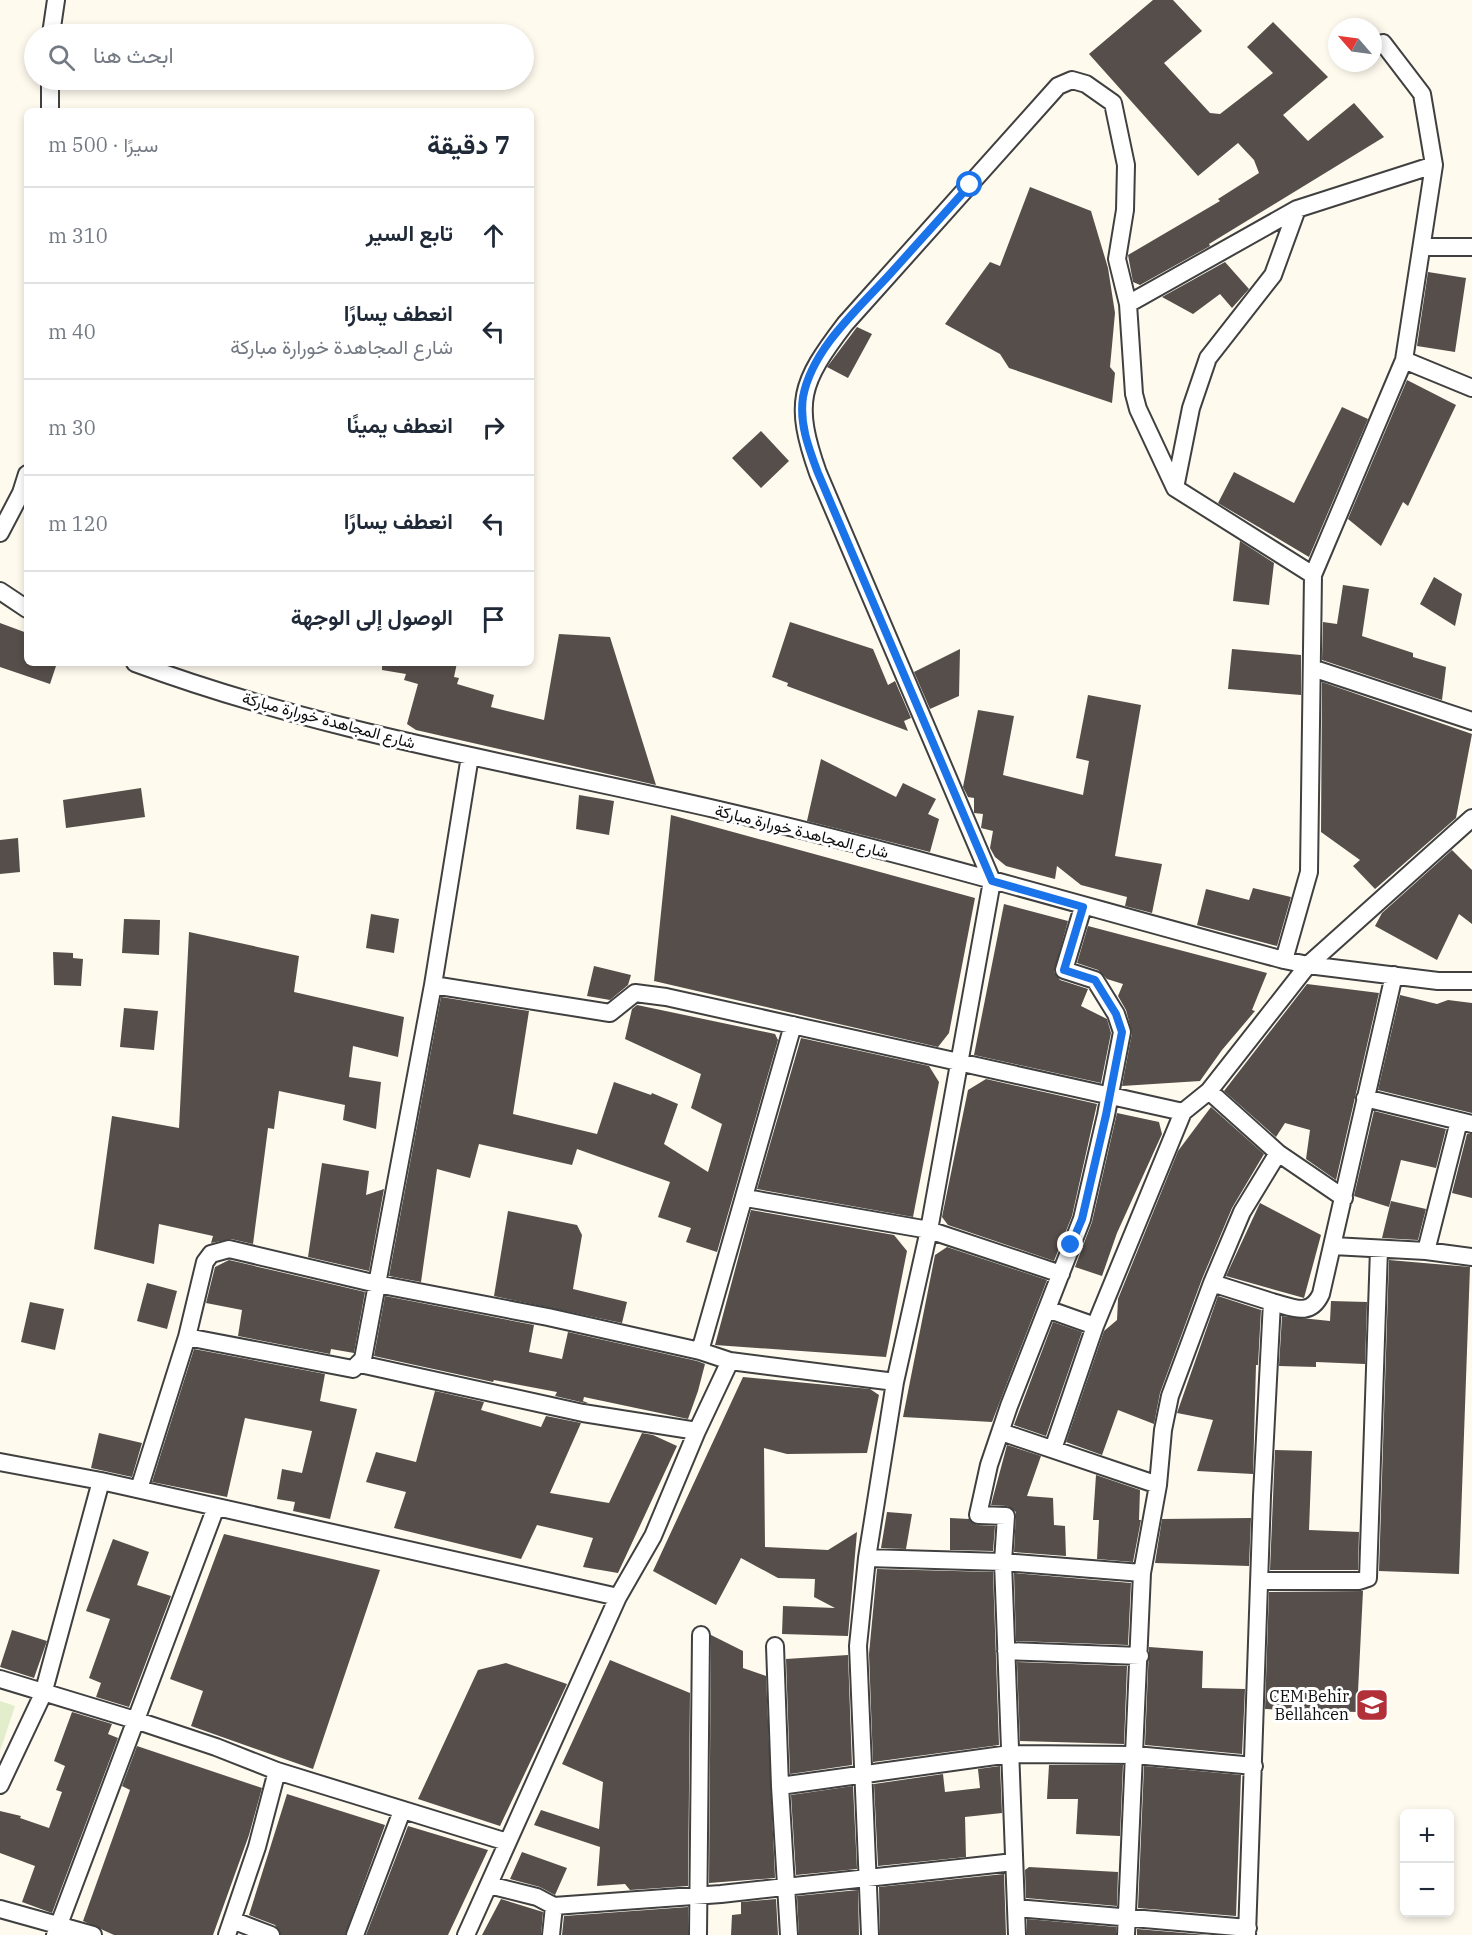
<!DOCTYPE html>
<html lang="ar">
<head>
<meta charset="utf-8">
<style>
	:root { --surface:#fff; --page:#f2f2f3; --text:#1f2937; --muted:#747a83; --line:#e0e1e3 }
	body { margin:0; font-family:"IBM Plex Serif",Vazirmatn,serif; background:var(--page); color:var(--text); direction:rtl }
	.controls { position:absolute; right:18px; bottom:18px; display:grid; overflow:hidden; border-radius:9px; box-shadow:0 3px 9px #0003 }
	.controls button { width:54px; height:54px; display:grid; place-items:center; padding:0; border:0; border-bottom:2px solid var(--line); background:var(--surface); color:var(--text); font:30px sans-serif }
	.compass { position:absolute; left:1328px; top:18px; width:54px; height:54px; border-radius:50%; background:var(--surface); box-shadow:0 3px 9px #0003; rotate:298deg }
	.stop { position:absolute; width:18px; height:18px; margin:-14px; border:4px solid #1a73e8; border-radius:50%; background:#fff }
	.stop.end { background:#1a73e8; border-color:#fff; box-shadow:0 2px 6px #0008 }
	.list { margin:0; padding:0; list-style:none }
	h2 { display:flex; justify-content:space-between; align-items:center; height:78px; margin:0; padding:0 24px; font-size:26px }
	h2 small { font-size:20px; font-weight:400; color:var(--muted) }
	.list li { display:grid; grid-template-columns:39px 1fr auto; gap:18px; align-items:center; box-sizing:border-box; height:96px; padding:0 24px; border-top:2px solid var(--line) }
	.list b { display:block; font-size:22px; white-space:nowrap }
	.list p { margin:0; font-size:20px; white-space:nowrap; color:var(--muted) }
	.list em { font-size:20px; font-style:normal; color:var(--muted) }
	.icon { flex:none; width:33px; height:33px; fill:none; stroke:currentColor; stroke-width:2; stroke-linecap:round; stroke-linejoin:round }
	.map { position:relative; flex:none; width:1472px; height:1935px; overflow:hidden; direction:ltr }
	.search { position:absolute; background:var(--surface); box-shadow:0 3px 9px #0003; left:24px; top:24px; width:510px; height:66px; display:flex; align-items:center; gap:15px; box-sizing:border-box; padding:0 21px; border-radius:33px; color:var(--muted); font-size:22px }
	.panel { position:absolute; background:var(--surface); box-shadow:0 3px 9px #0003; left:24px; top:108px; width:510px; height:558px; border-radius:9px; direction:rtl }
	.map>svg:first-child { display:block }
</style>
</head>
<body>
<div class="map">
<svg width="1472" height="1935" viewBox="0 0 1472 1935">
	<rect width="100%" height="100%" fill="#fefaee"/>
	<!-- pitch -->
	<path fill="#e2edcc" d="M0 1701 15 1706 0 1751Z"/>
	<!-- building -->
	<path fill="#554e4a" d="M1153 0H1173L1202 31 1164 63 1210 113 1220 114 1273 73 1247 47 1273 22 1328 77 1283 115 1308 141 1354 103 1384 137 1209 244 1210 246 1140 285 1133 282 1128 255 1220 201 1218 199 1259 173 1254 160 1238 143 1198 176 1089 54Z
		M1030 187 1091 211 1108 268 1115 313 1110 367 1115 373 1112 403 1009 368 1000 354 945 324 990 262 1000 266Z
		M1225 262 1249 289 1232 308 1220 294 1193 314 1162 297Z
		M1428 272 1466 278 1455 352 1417 346Z
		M857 327 872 334 848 378 827 367Z
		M1407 380 1456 405 1408 506 1403 502 1381 546 1348 519Z
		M1342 407 1368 419 1309 557 1218 503 1234 472 1294 503Z
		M761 431 789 461 761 488 732 458Z
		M1240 541 1274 563 1269 605 1233 601Z
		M1434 577 1462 594 1455 626 1420 604Z
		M1343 585 1369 589 1362 636 1413 653V657L1446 667 1442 700 1322 660 1323 622 1337 624Z
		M790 622 873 649 888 685 895 681 911 718 904 721 908 731 787 686 788 683 772 677Z
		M0 623 27 633V663H57L50 684 0 667Z
		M559 634 610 637 656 785 416 730 407 724 418 684 404 680 406 674 382 670V663H457L454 677 459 678 457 684 494 695 491 707 544 720Z
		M960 649 959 696 930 709 914 672Z
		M1232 649 1301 655V695L1228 689Z
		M1322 682 1472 734 1456 818 1375 889 1353 866 1360 860 1321 832Z
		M1088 695 1141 705 1115 856 1162 864 1152 913 1125 906 1127 897 1081 885 1057 866 1055 879 1006 866 995 857 990 848 993 831 981 828 983 814 974 813V798L968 797 963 787 978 710 1014 716 1003 775 1083 795 1089 761 1076 758Z
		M821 759 896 797 903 783 936 799 928 814 939 819 930 852 807 821Z
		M141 788 145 817 66 828 63 800Z
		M579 795 614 801 609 835 576 829Z
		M671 815 975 898 949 1033 938 1047 654 981Z
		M18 838 20 872 0 874V840Z
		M1452 850 1472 870V924L1459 914 1437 960 1375 926 1382 913Z
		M1253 888 1291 897 1277 946 1197 925 1206 889 1249 900Z
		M1004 904 1068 921 1054 972 1060 980 1088 989 1081 1006 1107 1019 1111 1033 1101 1083 974 1055Z
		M371 914 399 919 394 953 366 948Z
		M124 919 160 920 159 955 122 953Z
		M1088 926 1267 973 1252 1010 1255 1011 1222 1050 1200 1081 1122 1086 1132 1033 1126 1010 1118 996 1123 984 1107 979 1098 970 1077 963Z
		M189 932 299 956 294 992 404 1017 398 1057 353 1046 349 1077 381 1082 376 1129 343 1120 345 1105 279 1091 274 1129 268 1128 253 1244 231 1239 211 1243 213 1236 159 1224 154 1264 94 1249 112 1116 179 1128Z
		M53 952 73 953V958L83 959 81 986 54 985Z
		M594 966 631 975 628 985 610 1000 587 996Z
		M1307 984 1379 993 1336 1180 1306 1159 1310 1130 1285 1123 1276 1137 1224 1091Z
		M1400 995 1437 1004 1448 1000 1472 1003V1113L1378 1090Z
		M441 997 529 1011 513 1114 597 1134 614 1082 651 1095 652 1093 678 1104 664 1144 708 1172 722 1124 691 1108 701 1074 625 1039 632 1009 637 1005 775 1034 778 1040 717 1252 686 1242 691 1228 658 1217 670 1182 577 1149 572 1165 479 1144 470 1178 437 1169 421 1282 389 1276Z
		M124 1008 158 1011 154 1050 120 1047Z
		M801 1038 929 1066 939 1082 913 1217 757 1189Z
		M986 1079 1097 1104 1072 1216 1054 1261 948 1225 942 1217 968 1090Z
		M1211 1107 1264 1154 1232 1208 1202 1279 1160 1393 1154 1424 1118 1410 1102 1455 1066 1442 1104 1331 1117 1320 1118 1299 1178 1151Z
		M1374 1111 1446 1129 1436 1168 1401 1160 1389 1207 1354 1196Z
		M1117 1113 1159 1122 1162 1134 1117 1233 1102 1276 1075 1267 1092 1222Z
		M1467 1134H1472V1198L1452 1193Z
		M322 1163 369 1171 366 1195 384 1189 369 1271 308 1257Z
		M1391 1201 1426 1209 1418 1240 1382 1238Z
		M1260 1203 1321 1235 1304 1298 1226 1276Z
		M751 1210 894 1235 907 1251 886 1357 715 1345Z
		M508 1211 577 1225 582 1235 573 1289 627 1302 622 1323 494 1296Z
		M947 1247 1047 1280 992 1422 903 1417 935 1255Z
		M229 1260 365 1292 354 1353 331 1349 330 1354 238 1336 242 1310 206 1303 215 1267Z
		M1389 1260 1470 1267 1459 1574 1379 1571Z
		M147 1283 177 1291 167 1329 137 1321Z
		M385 1296 534 1325 529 1352 562 1359 568 1332 697 1361 705 1364 698 1391 688 1419 584 1397 583 1401 588 1403H585L555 1396 557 1392 494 1380 493 1382 374 1356Z
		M1218 1296 1261 1310 1258 1365H1256L1253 1474 1197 1471 1213 1420 1177 1413Z
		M1331 1301 1367 1302 1365 1364 1316 1362V1367L1279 1366 1282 1316 1330 1321Z
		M30 1302 64 1309 55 1350 21 1342Z
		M1053 1322 1082 1332 1046 1436 1014 1425Z
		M194 1349 325 1374 320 1401 357 1409 330 1519 293 1511 295 1502 277 1499 282 1469 302 1473 312 1431 245 1418 227 1497 152 1482Z
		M743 1377 870 1389 879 1395 867 1453 787 1454 764 1448 765 1547 828 1550 857 1532 848 1636 782 1634 783 1606 835 1608 814 1597 815 1579 778 1578 741 1558 716 1605 653 1571Z
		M435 1391 484 1402 481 1410 541 1427 546 1416 581 1423 550 1493 609 1503 642 1433 653 1435 677 1446 618 1573 583 1567 593 1538 537 1525 521 1559 394 1528 406 1492 366 1482 376 1452 416 1462Z
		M99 1433 142 1443 132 1477 91 1468Z
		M1007 1445 1041 1456 1027 1496 1053 1498 1054 1525 1065 1526 1066 1556 1014 1552 1016 1512 1007 1506 991 1505Z
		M1275 1450 1312 1451 1309 1530 1359 1532 1358 1570H1270Z
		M1096 1475 1140 1490 1139 1520H1141L1133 1562 1097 1559 1099 1520H1093Z
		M887 1512 912 1514 906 1549 881 1548Z
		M950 1518 969 1519 977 1525 995 1526 993 1551 950 1550Z
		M1251 1518 1249 1566 1155 1563 1162 1519Z
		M224 1534 380 1570 313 1769 191 1726 203 1691 170 1679Z
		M113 1539 149 1552 137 1585 171 1596 129 1707 96 1697 101 1683 89 1678 110 1619 86 1611Z
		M877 1569 993 1572 999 1745 873 1762 869 1654Z
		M1014 1573 1131 1583 1128 1645 1016 1641Z
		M1363 1591 1357 1712 1265 1709 1269 1592Z
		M12 1630 47 1641 34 1678 0 1667Z
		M711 1635 743 1651V1668L766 1676 775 1878 709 1883Z
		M1149 1647 1203 1651 1202 1688 1245 1689 1242 1754 1145 1745Z
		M848 1655 852 1765 790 1774 786 1659Z
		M610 1660 690 1693 688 1886 630 1890 625 1884 597 1886 600 1847 534 1825 541 1810 599 1829 603 1782 562 1764Z
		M1017 1662 1127 1666 1124 1744 1020 1741Z
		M506 1663 567 1684 500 1826 418 1799 478 1670Z
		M72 1712 112 1724 108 1734 118 1738 52 1913 22 1902 35 1866 0 1853V1811L21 1816 20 1818 49 1828 62 1792 56 1790 65 1766 54 1761Z
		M137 1746 262 1788 249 1835 213 1935H114L83 1921 130 1790 122 1786Z
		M1049 1765H1123L1120 1836 1076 1834 1078 1799H1047Z
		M1000 1766 1002 1813 965 1817 966 1857 878 1866 874 1784 943 1774 945 1792 980 1788 978 1769Z
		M1144 1766 1241 1775 1236 1916 1138 1908Z
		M853 1786 857 1869 796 1875 791 1795Z
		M287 1794 385 1825 345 1935H281L275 1925 249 1915Z
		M408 1826 488 1850 448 1935H366Z
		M522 1852 567 1868 555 1895 540 1887 510 1879Z
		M1029 1867 1118 1872 1117 1906 1026 1898 1025 1870Z
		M1004 1874 1006 1935H880L879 1887Z
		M858 1890 859 1935H799L797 1896Z
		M501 1899 543 1912 541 1935H482Z
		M776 1899 778 1935H731L732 1915 741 1914V1902Z
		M688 1907V1935H562L564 1916Z
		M1027 1919 1116 1927V1935H1027Z
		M1137 1929 1207 1935H1137Z"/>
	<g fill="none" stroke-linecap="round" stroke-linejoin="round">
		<!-- minor casing -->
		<g stroke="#404040" stroke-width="20">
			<path id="minor" d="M51 34 56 0
				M50 111V80
				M1423 247H1472
				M1128 304 1297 209 1434 165
				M1404 360 1472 388
				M1175 488 1191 408 1208 358 1273 275 1297 209
				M0 533 21 493 27 474
				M0 591 27 609
				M135 663C324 733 524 765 719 810 909 854 1096 910 1284 960L1308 965 1438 981H1472
				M1312 668 1472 721
				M470 756 433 985 610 1013 635 993 666 997 1183 1112
				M1284 960 1309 872 1313 575 1404 360 1434 165 1422 94 1383 43
				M1209 1091 1278 1153 1344 1198
				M1365 1098 1472 1124
				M746 1198 929 1230 1061 1274
				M1333 1246 1426 1251 1472 1257
				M1426 1251 1459 1121
				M1272 1302 1212 1283 1242 1212 1278 1153
				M1047 1309 1095 1326
				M187 1337 205 1262 211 1254 229 1249 377 1284 548 1317 700 1351 730 1361 895 1382
				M700 1351 793 1025
				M360 1364 583 1413 697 1431
				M1001 1432 1158 1485
				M1053 1449 1095 1326 1183 1112 1209 1091 1308 965 1472 818
				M0 1462 101 1481 618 1597
				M139 1489 187 1337 353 1369 363 1359 433 985
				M867 1558 1003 1562 1142 1573
				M1259 1581H1359L1368 1578 1379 1249
				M775 1646 780 1786 789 1935
				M1006 1651 1140 1656
				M0 1679 135 1720 216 1747 277 1771 507 1842
				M0 1785 43 1694 101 1481
				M780 1786 1010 1754 1135 1755 1254 1766
				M489 1885 537 1897 554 1906 721 1894 1014 1862
				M1016 1908 1248 1928
				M0 1909 93 1935
				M232 1920 271 1935
				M55 1935 216 1507
				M227 1935 257 1847 277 1771
				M355 1935 402 1811
				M466 1935 618 1597 653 1536 697 1431 730 1361
				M551 1935 554 1906
				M698 1935 701 1635
				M870 1935 858 1646 867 1558 895 1382 929 1230 992 881 818 473C793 402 800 383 845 324L1058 86 1072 80 1086 84 1113 103 1126 165 1125 210 1117 259 1128 304 1134 394 1138 409 1175 488 1313 575
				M1017 1935 1003 1562 1006 1516 978 1515 989 1465 1009 1406 1082 1219 1106 1115 1122 1032 1116 1014 1095 980 1064 970 1083 907
				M1126 1935 1142 1573 1158 1485 1163 1430 1170 1396 1212 1283
				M1247 1935 1262 1496 1272 1302C1292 1307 1310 1318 1321 1294L1394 975"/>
		</g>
		<!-- minor -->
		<use href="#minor" stroke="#fff" stroke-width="16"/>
	</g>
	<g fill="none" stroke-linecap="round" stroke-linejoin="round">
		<!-- route -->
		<path stroke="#1a73e8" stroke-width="8" d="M970 185C943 215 916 245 890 274 858 309 812 349 803 397 799 424 809 449 818 473L992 881 1083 907 1064 970 1095 980 1116 1014 1122 1032 1106 1115 1082 1219 1071 1245"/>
	</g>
	<!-- icons -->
	<defs>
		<g id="school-square" transform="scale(1.725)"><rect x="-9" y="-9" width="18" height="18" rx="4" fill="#b23038" stroke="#fff"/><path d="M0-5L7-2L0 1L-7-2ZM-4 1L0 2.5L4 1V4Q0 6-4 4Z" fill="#fff"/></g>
	</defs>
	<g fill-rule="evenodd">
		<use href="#school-square" x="1372" y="1705"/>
	</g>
	<g text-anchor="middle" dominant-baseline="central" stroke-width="6" stroke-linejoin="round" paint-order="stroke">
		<!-- street labels -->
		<g font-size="16" fill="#0d0d0d" stroke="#fff">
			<text transform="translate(329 720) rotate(15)">شارع المجاهدة خورارة مباركة</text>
			<text transform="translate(802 831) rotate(14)">شارع المجاهدة خورارة مباركة</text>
		</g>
		<!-- poi labels -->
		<g font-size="16" fill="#0d0d0d" stroke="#fff" text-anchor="end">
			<text x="1349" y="1696">CEM Behir<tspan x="1349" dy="18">Bellahcen</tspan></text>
		</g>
	</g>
</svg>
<div class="controls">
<button>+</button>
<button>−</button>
</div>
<svg class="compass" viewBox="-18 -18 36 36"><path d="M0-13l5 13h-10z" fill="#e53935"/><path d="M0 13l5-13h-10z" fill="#747a83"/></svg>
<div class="stop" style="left:970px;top:185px"></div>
<div class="stop end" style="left:1071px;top:1245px"></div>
<div class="search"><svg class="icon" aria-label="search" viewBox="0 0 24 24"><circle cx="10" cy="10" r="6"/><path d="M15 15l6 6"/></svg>ابحث هنا</div>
<section class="panel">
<h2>7 دقيقة<small>سيرًا · 500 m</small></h2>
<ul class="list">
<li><svg class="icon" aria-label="ahead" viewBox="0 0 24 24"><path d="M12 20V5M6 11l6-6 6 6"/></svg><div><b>تابع السير</b></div><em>310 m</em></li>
<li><svg class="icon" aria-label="left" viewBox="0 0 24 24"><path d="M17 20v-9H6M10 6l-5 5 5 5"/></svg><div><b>انعطف يسارًا</b><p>شارع المجاهدة خورارة مباركة</p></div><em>40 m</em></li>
<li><svg class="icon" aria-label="right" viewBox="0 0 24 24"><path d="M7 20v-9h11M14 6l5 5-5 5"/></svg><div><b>انعطف يمينًا</b></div><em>30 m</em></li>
<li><svg class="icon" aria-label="left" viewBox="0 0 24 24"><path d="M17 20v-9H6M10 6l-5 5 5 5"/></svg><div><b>انعطف يسارًا</b></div><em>120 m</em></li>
<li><svg class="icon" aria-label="arrive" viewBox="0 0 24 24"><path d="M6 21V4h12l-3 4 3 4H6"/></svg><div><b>الوصول إلى الوجهة</b></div></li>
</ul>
</section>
</div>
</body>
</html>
